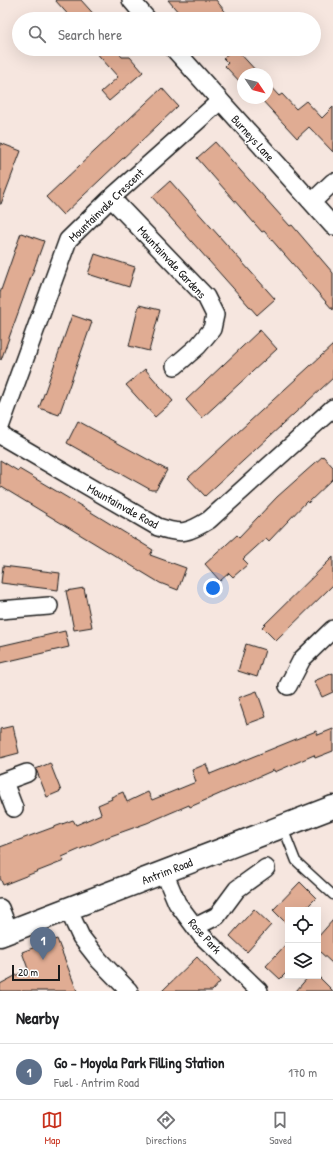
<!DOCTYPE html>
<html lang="en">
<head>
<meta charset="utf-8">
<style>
	:root { --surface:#fff; --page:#f6f6f6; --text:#202124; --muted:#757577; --line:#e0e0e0; --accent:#c8321e }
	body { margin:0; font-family:"Patrick Hand",sans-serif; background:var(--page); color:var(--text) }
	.controls { position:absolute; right:12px; bottom:12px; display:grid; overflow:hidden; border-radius:0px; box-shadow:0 4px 16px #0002 }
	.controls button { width:36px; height:36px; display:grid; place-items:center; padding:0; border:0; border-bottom:1px solid var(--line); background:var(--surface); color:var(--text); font:20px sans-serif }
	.compass { position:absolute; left:237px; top:68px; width:36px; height:36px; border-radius:50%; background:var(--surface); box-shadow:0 4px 16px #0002; rotate:125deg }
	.scale { position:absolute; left:12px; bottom:10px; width:48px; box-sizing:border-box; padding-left:4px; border:2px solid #1c1c1c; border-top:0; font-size:11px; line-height:14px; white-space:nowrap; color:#1c1c1c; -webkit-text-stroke:3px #fff; paint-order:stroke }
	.you { position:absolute; left:213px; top:588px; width:14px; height:14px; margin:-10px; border:3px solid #fff; border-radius:50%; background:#1a73e8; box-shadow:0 0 0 6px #1a73e833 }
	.badge { display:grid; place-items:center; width:26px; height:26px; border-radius:50%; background:var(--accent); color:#fff; font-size:13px; font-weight:700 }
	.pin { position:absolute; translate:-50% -33px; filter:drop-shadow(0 1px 2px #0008) }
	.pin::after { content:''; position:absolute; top:21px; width:14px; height:12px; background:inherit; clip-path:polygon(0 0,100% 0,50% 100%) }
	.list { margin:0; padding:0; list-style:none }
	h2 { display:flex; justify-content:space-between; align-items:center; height:52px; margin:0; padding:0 16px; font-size:17px }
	h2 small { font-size:13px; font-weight:400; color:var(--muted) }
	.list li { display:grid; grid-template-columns:26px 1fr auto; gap:12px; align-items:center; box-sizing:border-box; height:56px; padding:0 16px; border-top:1px solid var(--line) }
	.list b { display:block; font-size:15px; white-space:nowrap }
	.list p { margin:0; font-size:13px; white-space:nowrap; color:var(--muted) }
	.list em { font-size:13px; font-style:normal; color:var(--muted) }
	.icon { flex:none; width:22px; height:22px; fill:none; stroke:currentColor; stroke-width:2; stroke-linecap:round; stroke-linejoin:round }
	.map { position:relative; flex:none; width:333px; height:991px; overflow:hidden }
	.search { position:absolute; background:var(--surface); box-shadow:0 4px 16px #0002; left:12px; right:12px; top:12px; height:44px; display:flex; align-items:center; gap:10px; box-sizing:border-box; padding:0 14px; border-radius:22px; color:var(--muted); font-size:15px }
	.sheet { height:108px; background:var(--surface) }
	nav { display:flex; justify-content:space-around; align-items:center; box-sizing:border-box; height:56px; border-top:1px solid var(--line); background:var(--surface); font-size:11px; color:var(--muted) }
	nav a { display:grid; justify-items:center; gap:2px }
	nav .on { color:var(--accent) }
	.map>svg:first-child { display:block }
</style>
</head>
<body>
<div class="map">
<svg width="333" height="991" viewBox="0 0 333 991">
	<rect width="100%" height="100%" fill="#f6e6df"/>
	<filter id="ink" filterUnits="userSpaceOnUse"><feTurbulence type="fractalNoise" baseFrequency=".025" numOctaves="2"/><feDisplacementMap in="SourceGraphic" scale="8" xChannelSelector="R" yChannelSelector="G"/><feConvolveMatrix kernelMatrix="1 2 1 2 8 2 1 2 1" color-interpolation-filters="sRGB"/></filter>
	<g filter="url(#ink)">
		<!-- building -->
		<path fill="#e0ac93" stroke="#1c1c1c" d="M55 0H81L98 19H72Z
			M168 0H216L231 19H201L195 12 187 19H184Z
			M93 49H115L122 57H130L143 72 109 101 101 92 118 77Z
			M233 49H236L259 74H243V85L225 66 228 63 223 58Z
			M267 83 279 96 282 94 296 109 306 101 322 118 333 107V152L309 127 297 138 260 98H267Z
			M162 88 178 106 63 215 46 197Z
			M215 142 290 226 292 225 333 273V310L264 231 262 232 197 158Z
			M0 143 21 151 1 204H0Z
			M170 181 275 299 257 315 152 197Z
			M21 233 44 241 1 360 0 359V293Z
			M95 254 135 267 129 287 88 274Z
			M139 305 160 310 149 351 129 346Z
			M72 315 92 322 59 415 39 408Z
			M260 330 277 349 202 418 186 400Z
			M333 345V378L205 496 188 478Z
			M145 369 173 401 155 417 126 385Z
			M78 421 167 470 156 490H151L67 443Z
			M323 456 333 467V479L308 503 307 501 269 541 266 538 243 559 248 564 233 577 229 573 220 581 205 564 237 535 239 537 277 497Z
			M0 460 18 471 19 469 68 498 153 550 150 555 186 568 178 590 160 583 0 486Z
			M333 557V585L276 641 262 627Z
			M3 566 60 573 58 590 1 583Z
			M84 588 92 627 74 630 66 591Z
			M65 631 69 647 0 663V646Z
			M246 644 265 650 257 677 238 671Z
			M333 673V692L322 697 314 681Z
			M257 691 266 717 247 724 238 698Z
			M13 726 19 753 0 758V729Z
			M333 729V751L315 758 314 755 275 772 274 770 190 807 189 805 147 823 108 837 62 857 64 861 3 885 0 878V847L73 820 76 825 101 814 98 805 112 799 111 797 123 792 127 802 148 792 152 800 196 782 192 770 206 764 210 774 316 731 318 735Z
			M50 763 61 791 47 797 36 769Z
			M300 882 316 898 304 910H288V925L273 910Z
			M254 909 271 925 247 952 230 936Z
			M333 920V964L318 950V937Z
			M57 939 77 991H0V984L28 969 22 952Z
			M288 942V971L280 979 266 966Z
			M197 957 220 982 212 991H162Z
			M309 976H318L333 991H296Z"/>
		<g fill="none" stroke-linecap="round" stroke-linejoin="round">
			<!-- lane casing -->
			<g stroke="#1c1c1c" stroke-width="11">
				<path id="lane" d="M283 828 296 861 333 895"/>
			</g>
			<!-- street casing -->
			<g stroke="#1c1c1c" stroke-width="20">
				<path id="street" d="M131 0 147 19
					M174 49 333 226
					M111 198 206 297 215 315 212 329 198 346 175 366
					M312 202 333 182
					M0 427 68 240 111 198 220 101
					M0 435 158 527C182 535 188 533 209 520L333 408
					M0 610 49 606
					M288 686 302 659 333 629
					M4 782 14 808
					M0 783 27 773
					M164 872 177 903 201 935 259 991
					M0 908 9 931
					M68 909 81 937 99 960 129 991
					M195 927 217 916 237 889 266 868"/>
			</g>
			<!-- primary casing -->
			<g stroke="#1c1c1c" stroke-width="25">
				<path id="primary" d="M0 935 333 807"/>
			</g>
			<!-- lane -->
			<use href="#lane" stroke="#fff" stroke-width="8"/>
			<!-- street -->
			<use href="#street" stroke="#fff" stroke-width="17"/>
			<!-- primary -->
			<use href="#primary" stroke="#fff" stroke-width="22"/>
		</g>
	</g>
	<g text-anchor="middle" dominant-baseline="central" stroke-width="3" stroke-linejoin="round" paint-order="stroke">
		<!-- street labels -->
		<g font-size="12" fill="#1c1c1c" stroke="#fff">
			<text transform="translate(253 138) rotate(48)">Burneys Lane</text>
			<text transform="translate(106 205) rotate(-44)">Mountainvale Crescent</text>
			<text transform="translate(172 262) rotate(47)">Mountainvale Gardens</text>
			<text transform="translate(123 506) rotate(29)">Mountainvale Road</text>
			<text transform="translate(167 871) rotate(-21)">Antrim Road</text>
			<text transform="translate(205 936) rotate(48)">Rose Park</text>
		</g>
	</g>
</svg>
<div class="controls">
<button><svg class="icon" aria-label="locate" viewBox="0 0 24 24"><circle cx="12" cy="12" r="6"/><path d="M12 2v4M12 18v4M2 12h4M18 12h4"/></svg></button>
<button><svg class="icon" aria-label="layers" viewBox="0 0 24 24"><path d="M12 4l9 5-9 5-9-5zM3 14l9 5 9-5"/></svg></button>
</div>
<svg class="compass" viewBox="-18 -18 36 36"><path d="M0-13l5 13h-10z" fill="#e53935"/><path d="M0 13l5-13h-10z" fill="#757577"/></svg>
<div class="scale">20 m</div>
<div class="you"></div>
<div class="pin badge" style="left:43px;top:960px;background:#5c6f8a">1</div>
<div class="search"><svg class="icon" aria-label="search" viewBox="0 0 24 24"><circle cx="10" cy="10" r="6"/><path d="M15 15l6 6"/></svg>Search here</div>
</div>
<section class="sheet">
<h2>Nearby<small></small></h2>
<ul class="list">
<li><span class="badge" style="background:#5c6f8a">1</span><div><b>Go - Moyola Park Filling Station</b><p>Fuel · Antrim Road</p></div><em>170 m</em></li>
</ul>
</section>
<nav>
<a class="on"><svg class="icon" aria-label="map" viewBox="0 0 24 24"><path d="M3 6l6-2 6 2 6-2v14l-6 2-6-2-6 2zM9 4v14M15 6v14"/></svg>Map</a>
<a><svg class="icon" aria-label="directions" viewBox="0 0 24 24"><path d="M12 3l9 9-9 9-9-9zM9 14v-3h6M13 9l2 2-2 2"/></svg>Directions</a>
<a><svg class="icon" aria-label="saved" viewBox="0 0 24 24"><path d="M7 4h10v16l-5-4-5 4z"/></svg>Saved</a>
</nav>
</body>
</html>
